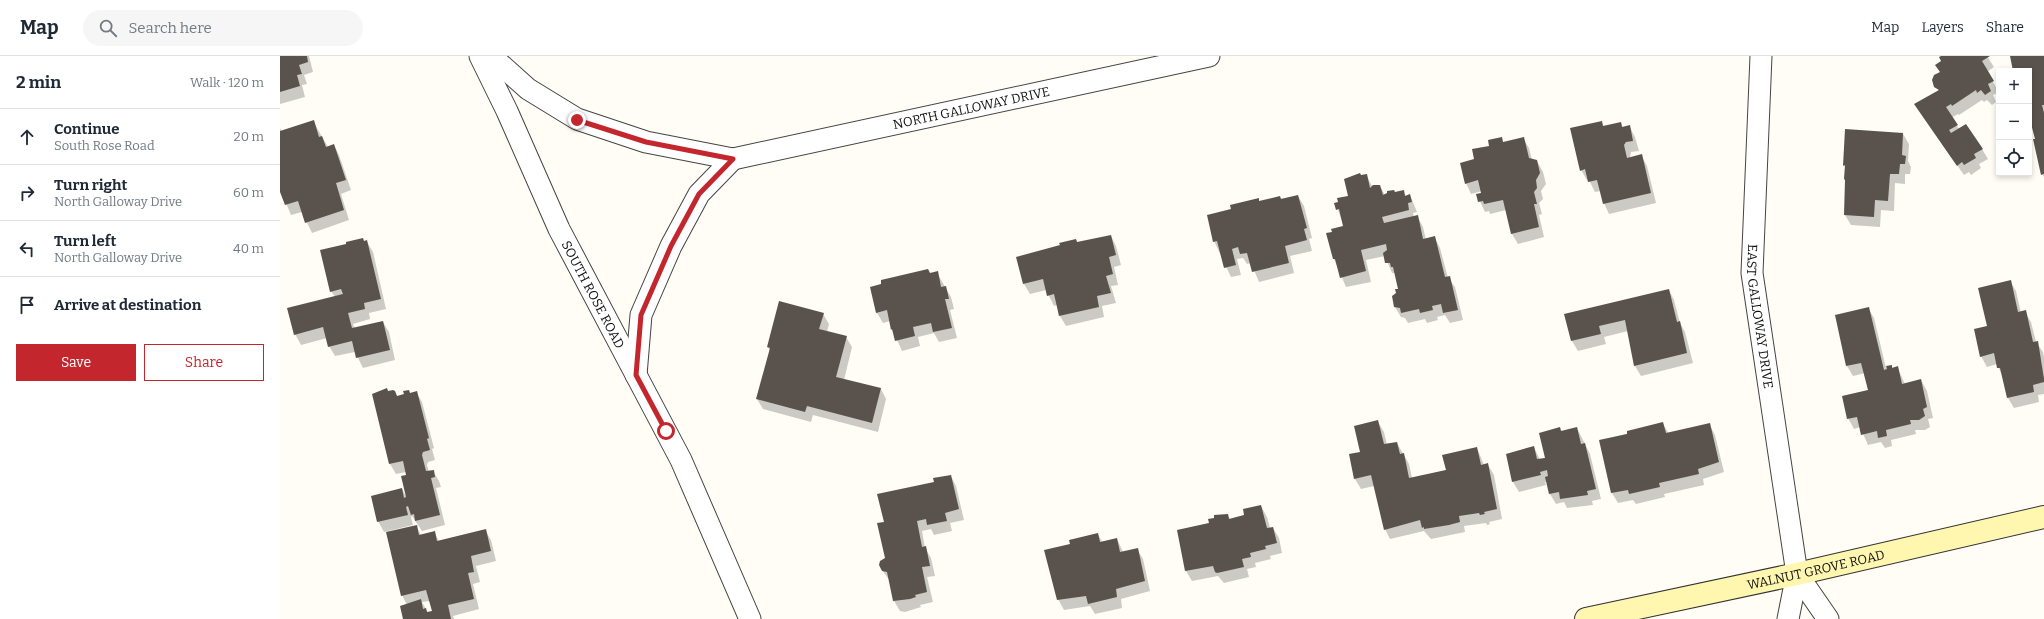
<!DOCTYPE html>
<html lang="en">
<head>
<meta charset="utf-8">
<style>
	:root { --surface:#fff; --page:#f6f6f7; --text:#1f2937; --muted:#747a83; --line:#e0e1e3; --accent:#c4262e }
	body { margin:0; font-family:Bitter,serif; background:var(--page); color:var(--text) }
	.controls { position:absolute; right:12px; top:12px; display:grid; overflow:hidden; border-radius:0px; box-shadow:0 2px 6px #0003 }
	.controls button { width:36px; height:36px; display:grid; place-items:center; padding:0; border:0; border-bottom:1px solid var(--line); background:var(--surface); color:var(--text); font:20px sans-serif }
	.stop { position:absolute; width:12px; height:12px; margin:-9px; border:3px solid #c4262e; border-radius:50%; background:#fff }
	.stop.end { background:#c4262e; border-color:#fff; box-shadow:0 1px 4px #0008 }
	.list { margin:0; padding:0; list-style:none }
	h2 { display:flex; justify-content:space-between; align-items:center; height:52px; margin:0; padding:0 16px; font-size:17px }
	h2 small { font-size:13px; font-weight:400; color:var(--muted) }
	.list li { display:grid; grid-template-columns:26px 1fr auto; gap:12px; align-items:center; box-sizing:border-box; height:56px; padding:0 16px; border-top:1px solid var(--line) }
	.list b { display:block; font-size:15px; white-space:nowrap }
	.list p { margin:0; font-size:13px; white-space:nowrap; color:var(--muted) }
	.list em { font-size:13px; font-style:normal; color:var(--muted) }
	.actions { display:flex; gap:8px; padding:12px 16px }
	.actions a { flex:1; padding:9px 0; border:1px solid var(--accent); border-radius:0px; text-align:center; font-size:14px; color:var(--accent) }
	.actions .main { background:var(--accent); color:#fff }
	.icon { flex:none; width:22px; height:22px; fill:none; stroke:currentColor; stroke-width:2; stroke-linecap:round; stroke-linejoin:round }
	.map { position:relative; flex:none; width:1764px; height:563px; overflow:hidden }
	header { display:flex; align-items:center; gap:24px; box-sizing:border-box; height:56px; padding:0 20px; background:var(--surface); border-bottom:1px solid var(--line) }
	header strong { font-size:19px }
	nav { display:flex; gap:22px; margin-inline-start:auto; font-size:14px }
	.search { width:280px; height:36px; background:var(--page); display:flex; align-items:center; gap:10px; box-sizing:border-box; padding:0 14px; border-radius:22px; color:var(--muted); font-size:15px }
	main { display:flex }
	aside { flex:1; background:var(--surface) }
	.map>svg:first-child { display:block }
</style>
</head>
<body>
<header>
<strong>Map</strong>
<div class="search"><svg class="icon" aria-label="search" viewBox="0 0 24 24"><circle cx="10" cy="10" r="6"/><path d="M15 15l6 6"/></svg>Search here</div>
<nav><a>Map</a><a>Layers</a><a>Share</a></nav>
</header>
<main>
<aside>
<h2>2 min<small>Walk · 120 m</small></h2>
<ul class="list">
<li><svg class="icon" aria-label="ahead" viewBox="0 0 24 24"><path d="M12 20V5M6 11l6-6 6 6"/></svg><div><b>Continue</b><p>South Rose Road</p></div><em>20 m</em></li>
<li><svg class="icon" aria-label="right" viewBox="0 0 24 24"><path d="M7 20v-9h11M14 6l5 5-5 5"/></svg><div><b>Turn right</b><p>North Galloway Drive</p></div><em>60 m</em></li>
<li><svg class="icon" aria-label="left" viewBox="0 0 24 24"><path d="M17 20v-9H6M10 6l-5 5 5 5"/></svg><div><b>Turn left</b><p>North Galloway Drive</p></div><em>40 m</em></li>
<li><svg class="icon" aria-label="arrive" viewBox="0 0 24 24"><path d="M6 21V4h12l-3 4 3 4H6"/></svg><div><b>Arrive at destination</b></div></li>
</ul>
<div class="actions"><a class="main">Save</a><a>Share</a></div>
</aside>
<div class="map">
<svg width="1764" height="563" viewBox="0 0 1764 563">
	<rect width="100%" height="100%" fill="#fffdf5"/>
	<!-- shadow -->
	<path fill="#0003" fill-rule="evenodd" d="M0 0H29L33 16 24 19 27 28 22 29 25 41 0 48Z
		M1663 0H1707L1714 11 1707 16 1719 36 1713 39 1716 46 1712 49 1707 44 1704 46 1702 44 1679 59 1678 58 1671 62 1679 73 1702 93 1708 103 1699 108 1701 112 1691 119 1689 116 1684 119 1642 59 1659 35 1654 27 1661 17Z
		M1731 0H1764V122L1753 70 1750 71 1749 69V15H1734Z
		M33 65 48 91 54 89 59 99 71 134 61 138 69 164 32 177 22 156 11 159 0 133V72L2 76Z
		M1321 66 1324 71 1341 67 1343 72 1349 70 1355 81 1359 95 1351 96 1350 102 1361 99 1367 110 1376 147 1329 158 1324 147 1321 135 1315 136 1309 124H1307L1301 114Z
		M1623 78 1629 88 1628 105 1631 111 1630 118H1625V128L1615 127 1614 155 1601 154 1600 171 1571 169 1565 159 1566 113 1564 109Z
		M1221 82 1224 87 1243 82 1249 92 1252 104 1257 105 1263 116 1266 128 1261 135 1263 143 1259 147 1262 158 1259 159 1264 181 1238 188 1232 178 1226 154 1210 158 1209 155 1205 156 1197 139 1203 138 1202 135 1191 138 1186 127 1196 104Z
		M1086 119 1092 130 1101 132 1105 139 1123 135 1126 140 1130 139 1137 156 1133 157 1134 161 1137 160 1143 171 1146 184 1155 182 1160 192 1168 222 1175 231 1183 264 1170 267 1165 259 1157 261 1158 264 1147 267 1145 263 1128 267 1125 262 1121 261 1115 251 1119 233 1115 217H1112L1105 200 1086 204 1091 226 1066 231 1054 203 1048 178 1064 171 1056 148 1069 141 1081 120Z
		M1018 140 1024 150 1032 182 1029 183 1032 195 1010 200 1014 217 979 226 971 207 967 208 963 202 957 203 961 219 951 221 934 185 952 154 978 143 980 146Z
		M831 180 836 190 841 209 834 211 838 229 831 230 836 247 822 250 824 261 786 270 780 260 777 249 774 250 766 234 750 238 744 228 781 190 796 184 798 187Z
		M84 186H87L93 196 106 253 89 257 90 263 73 268 75 273 103 266 109 276 115 304 83 312 75 296 55 300 49 290 47 282 21 289 15 278 55 241 51 235Z
		M657 217 671 241 674 253 670 254 677 282 659 286 654 277 638 281 640 290 622 295 612 273 610 265 603 267 597 257 591 231Z
		M1730 225 1736 235 1741 257 1745 256 1751 266 1756 286 1763 296 1764 301V338L1758 339 1759 346 1734 352 1728 342 1722 319 1717 308 1707 311 1701 300 1708 270Z
		M1389 234 1394 244 1400 267 1405 276 1413 307 1361 320 1355 310 1348 275 1324 281 1326 288 1298 295 1292 285 1286 259Z
		M1588 252 1594 262 1606 312 1617 311 1625 328 1641 324 1647 335 1653 362 1648 363 1650 371 1645 374H1635L1636 378 1611 384 1612 390 1605 392 1601 386 1588 389 1580 371 1574 373 1568 362 1589 335 1585 317 1573 320 1567 310Z
		M543 258 549 268 547 276 566 281 572 291 564 324 601 333 606 343 598 376 533 359 531 366 483 353 477 343 490 295 488 291Z
		M108 336 117 341 136 336 142 346 154 392 152 393 155 404 148 406 147 409 149 416 153 415 159 425 161 431 156 432 165 469 142 475 132 460 131 461 133 469 104 476 98 465 122 433 127 442 126 416 116 418 110 408Z
		M1098 366 1104 376 1107 389 1117 387 1129 408 1132 422 1167 414 1197 392 1204 409H1208L1214 419 1222 463 1209 466 1210 468 1207 469 1206 467 1184 470 1185 476 1151 483 1144 475 1110 483 1105 473 1094 430 1081 433 1075 423 1070 399 1081 397Z
		M1383 368 1389 378 1429 368 1435 379 1444 416 1423 423 1424 429 1384 438 1385 441 1356 448 1353 444 1338 447 1332 437 1320 385Z
		M1280 372 1282 376 1297 372 1310 398 1321 443 1312 445 1313 449 1287 452 1284 446 1276 448 1270 438 1267 426H1265L1266 429 1239 436 1233 426 1254 391 1260 404 1266 402Z
		M671 420 676 430 684 464 670 467 672 475 654 479 651 473 642 475 645 492 651 502 655 520 647 521 653 546 640 549 641 551 625 556 620 555 614 545 610 525 602 514 606 502 605 467 655 426Z
		M981 450 987 461 990 472H993L999 482 1002 497 990 500 991 503 975 507 976 511 967 513 969 521 944 527 938 520 912 525 906 515 899 474 930 467 948 459 950 463 966 459Z
		M136 470 141 479 154 476 159 485 205 474 211 484 216 505 196 510 200 526 193 528 199 553 173 560 174 563H124L127 549 122 539ZM150 545 153 556 148 557 142 546Z
		M818 478 822 486 837 483 843 496 857 493 863 503 870 535 841 543 842 552 815 558 810 550 784 554 778 543 791 489Z"/>
	<!-- building -->
	<path fill="#5a524d" d="M0 0H27L28 6 19 9 22 18 17 19 20 30 0 36Z
		M1661 0H1710L1702 5 1714 25 1708 28 1711 35 1705 39 1701 34 1697 37 1696 34 1672 50 1671 48 1666 51 1678 69 1669 74 1671 77 1686 68 1703 93 1694 98 1696 102 1684 109 1682 106 1677 110 1634 48 1659 34 1654 31 1652 24 1654 19 1660 16 1655 9 1661 5 1659 1Z
		M1730 0H1764V49H1762L1764 57V118L1761 119 1753 83H1755L1749 60V15H1733Z
		M34 64 39 81 42 80 46 91 54 88 66 124 56 127 64 154 25 167 18 145 5 149 0 136V75Z
		M1322 65 1323 70 1341 66 1342 71 1350 69 1353 85 1346 86 1344 89 1347 102 1362 98 1371 137 1323 148 1317 124 1308 126 1305 113 1300 115 1290 72Z
		M1565 73 1623 77 1622 99 1626 100 1625 108H1620L1619 118H1610L1608 145 1595 144 1594 161 1564 159 1565 124 1564 123 1565 109 1563 110Z
		M1222 81 1223 86 1244 81 1249 102 1257 104 1260 117 1256 124 1257 132 1254 136 1257 148H1254L1259 171 1231 178 1223 144 1204 148 1203 145 1198 146 1196 138 1201 137 1198 124 1185 128 1180 107 1194 103 1192 93 1209 90 1208 84Z
		M1080 117 1081 119 1087 118 1090 132 1093 129H1100L1103 139 1107 137V135L1114 134 1115 136 1124 134 1125 140 1130 138 1132 146 1128 147 1129 154 1102 161 1104 167 1138 159 1143 183 1155 180 1165 221 1170 220 1178 254 1163 257 1161 248 1152 250 1153 254 1140 257 1139 253 1121 257 1120 252 1114 251 1112 240 1116 237 1115 233H1118L1113 211H1111L1110 207H1105L1103 197 1107 194 1106 188 1081 194 1086 215 1060 222 1055 203H1053L1046 177 1052 176 1051 173 1063 170 1059 153 1056 154 1054 147 1058 146 1057 142 1068 140 1064 123Z
		M1018 139 1027 172 1024 173 1027 184 1005 190 1009 207 972 216 967 197 960 198 958 191 952 193 956 209 944 212 937 185 933 186 927 159 951 153 950 149 979 142V145L1000 140 1001 143Z
		M831 179 836 199 829 201 833 218 826 220 831 237 817 240 819 251 779 260 774 238 767 240 763 223 743 228 736 201 780 189 779 187 796 183 797 186Z
		M83 182 84 185 87 184 101 243 84 247 85 253 68 257 72 272 103 265 110 294 76 302 72 285 48 291 43 271 14 279 7 252 63 238 61 233 50 236 40 194 66 188V186Z
		M648 213 650 217 658 215 661 231 666 230 669 243H665L672 272 653 276 651 267 633 271 635 280 615 285 612 273 611 274 607 254 596 257 590 231 601 228V224Z
		M1731 224 1738 256 1746 254 1753 286 1758 285 1764 323V326L1753 329 1754 336 1727 342 1720 312H1717L1714 297 1700 301 1694 273 1707 270 1698 232Z
		M1389 233 1397 266 1400 265 1407 297 1354 310 1345 264 1319 270 1321 278 1291 285 1284 258Z
		M499 245 544 257 539 273 567 280 556 321 601 332 592 367 527 350 525 356 476 343 490 292 487 291Z
		M1589 251 1604 314 1607 313 1606 310 1612 309V312L1618 310 1622 328 1641 323 1647 351 1643 353 1645 360 1639 364H1630L1631 368 1606 374 1607 380 1598 382 1597 375 1581 379 1577 361 1567 363 1562 340 1588 334 1581 307 1566 310 1555 259Z
		M107 332 108 335 113 334 115 335 117 340 124 338 123 335 129 334 130 337 137 335 149 382 147 383 150 394 143 396 142 399 146 415 154 414 155 421 151 422 160 459 135 465 134 458 131 459 128 450 126 451 128 459 97 466 91 440 122 432 124 442 126 441 121 420 126 419 123 405 109 408 92 338Z
		M1098 364 1104 388 1117 386 1120 398 1124 397 1129 422 1166 414 1162 399 1197 391 1201 409 1208 407 1217 453 1204 456 1205 458 1200 459 1199 457 1179 460 1180 466 1169 469 1144 473V471L1142 472 1140 464 1104 474 1091 419 1074 423 1069 398 1080 396 1074 370Z
		M1383 366 1386 377 1430 367 1439 406 1418 413 1419 418 1379 427 1380 431 1349 438 1348 434 1331 437 1319 384 1347 378V375Z
		M1280 371 1281 375 1297 371 1301 388 1305 387 1316 433 1307 435 1308 439 1280 443 1279 436 1269 438 1265 421 1268 420 1267 414 1260 416 1261 419 1232 426 1226 398 1254 390 1257 403 1265 402 1259 377Z
		M671 419 679 453 665 457 667 465 647 469 646 463 637 465 642 491 646 490 650 510 642 511 647 536 635 539 636 541 630 543 613 545 607 516 602 515 599 509 600 505 605 502 597 467 604 466 597 438 654 426 653 422Z
		M981 449 987 472 993 471 997 487 985 490 986 493 970 497 971 501 962 503 964 511 937 517 935 516 933 510 905 515 897 474 929 467 928 463 934 462V459L948 458 949 463 964 459 963 453Z
		M137 469 139 479 155 475 157 485 206 473 211 495 191 500 194 516 188 517 194 543 168 549 171 563H123L120 550 141 543 143 553 146 552 147 556 152 555 146 534 121 540 106 476Z
		M818 477 820 486 837 482 840 496 858 492 865 525 836 533 837 541 808 548 806 540 777 544 764 494 790 488 789 484Z"/>
	<g fill="none" stroke-linecap="round" stroke-linejoin="round">
		<!-- street casing -->
		<g stroke="#444" stroke-width="23">
			<g id="street">
				<path id="s1" d="M200 0 227 55 279 173 401 404 470 563"/>
				<path id="s2" d="M211 0 248 33 297 63 366 86 453 103 929 0"/>
				<path id="s3" d="M1481 0 1472 217 1517 518 1508 563"/>
				<path d="M356 319 361 259 391 190 419 138 453 103"/>
				<path d="M1517 518 1548 563"/>
			</g>
		</g>
		<!-- secondary casing -->
		<g stroke="#333" stroke-width="24">
			<g id="secondary">
				<path id="s4" d="M1306 563 1517 518 1764 461"/>
			</g>
		</g>
		<!-- street -->
		<use href="#street" stroke="#fff" stroke-width="21"/>
		<!-- secondary -->
		<use href="#secondary" stroke="#fff6b0" stroke-width="22"/>
	</g>
	<g fill="none" stroke-linecap="round" stroke-linejoin="round">
		<!-- route -->
		<path stroke="#c4262e" stroke-width="5" d="M297 64 366 86 453 103 419 138 391 190 361 259 356 319 386 375"/>
	</g>
	<g text-anchor="middle" dominant-baseline="central" stroke-width="4" stroke-linejoin="round" paint-order="stroke">
		<!-- street labels -->
		<g font-size="13" fill="#111" stroke="#fff">
			<text stroke="none"><textPath href="#s2" startOffset="512">NORTH GALLOWAY DRIVE</textPath></text>
			<text stroke="none"><textPath href="#s1" startOffset="264">SOUTH ROSE ROAD</textPath></text>
			<text stroke="none"><textPath href="#s3" startOffset="261">EAST GALLOWAY DRIVE</textPath></text>
			<text stroke="none"><textPath href="#s4" startOffset="235">WALNUT GROVE ROAD</textPath></text>
		</g>
	</g>
</svg>
<div class="controls">
<button>+</button>
<button>−</button>
<button><svg class="icon" aria-label="locate" viewBox="0 0 24 24"><circle cx="12" cy="12" r="6"/><path d="M12 2v4M12 18v4M2 12h4M18 12h4"/></svg></button>
</div>
<div class="stop" style="left:386px;top:375px"></div>
<div class="stop end" style="left:297px;top:64px"></div>
</div>
</main>
</body>
</html>
